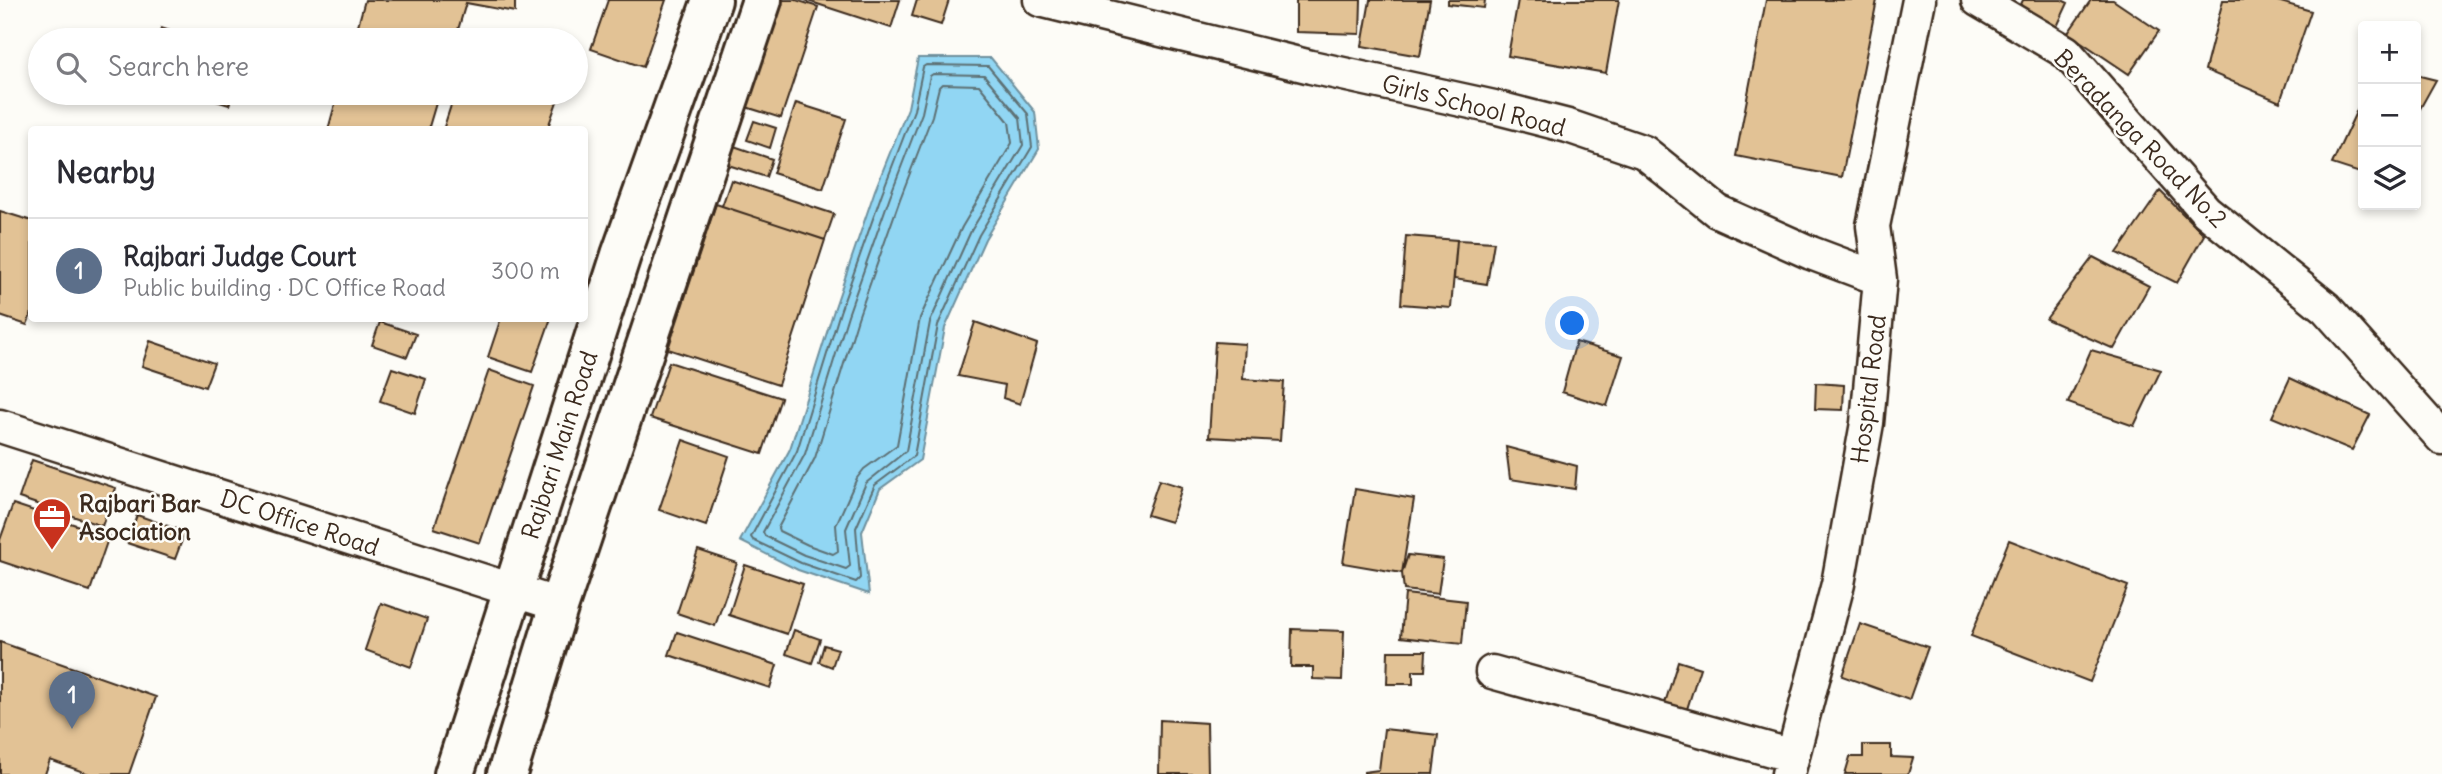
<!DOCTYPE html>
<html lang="en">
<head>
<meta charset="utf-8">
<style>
	:root { --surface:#fff; --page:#f7f7f7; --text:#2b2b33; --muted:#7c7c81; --line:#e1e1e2; --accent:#7c3aed }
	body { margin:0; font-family:Delius,sans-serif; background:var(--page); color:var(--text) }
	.controls { position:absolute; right:21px; top:21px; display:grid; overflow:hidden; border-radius:7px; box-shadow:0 4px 10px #0003 }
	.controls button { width:63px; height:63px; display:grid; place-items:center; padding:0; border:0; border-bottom:2px solid var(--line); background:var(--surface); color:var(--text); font:35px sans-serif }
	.you { position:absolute; left:1573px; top:324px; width:24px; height:24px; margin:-18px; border:5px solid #fff; border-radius:50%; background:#1a73e8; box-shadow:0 0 0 10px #1a73e833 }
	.badge { display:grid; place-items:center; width:46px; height:46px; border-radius:50%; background:var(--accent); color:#fff; font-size:23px; font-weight:700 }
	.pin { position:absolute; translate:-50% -58px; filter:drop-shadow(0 2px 4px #0008) }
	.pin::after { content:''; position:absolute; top:37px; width:24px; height:21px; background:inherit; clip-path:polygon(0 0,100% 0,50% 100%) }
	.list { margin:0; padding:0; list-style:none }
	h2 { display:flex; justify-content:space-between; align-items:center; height:91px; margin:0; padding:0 28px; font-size:30px }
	h2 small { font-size:23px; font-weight:400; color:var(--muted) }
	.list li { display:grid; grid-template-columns:46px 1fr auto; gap:21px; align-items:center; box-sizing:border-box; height:105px; padding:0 28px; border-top:2px solid var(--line) }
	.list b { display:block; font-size:26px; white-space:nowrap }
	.list p { margin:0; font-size:23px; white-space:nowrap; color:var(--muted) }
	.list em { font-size:23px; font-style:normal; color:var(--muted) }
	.icon { flex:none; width:38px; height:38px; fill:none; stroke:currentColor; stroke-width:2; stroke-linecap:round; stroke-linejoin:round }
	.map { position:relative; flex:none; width:2442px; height:774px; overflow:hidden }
	.search { position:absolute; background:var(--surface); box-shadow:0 4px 10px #0003; left:28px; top:28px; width:560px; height:77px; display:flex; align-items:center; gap:18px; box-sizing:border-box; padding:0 24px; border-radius:38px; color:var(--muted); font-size:26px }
	.panel { position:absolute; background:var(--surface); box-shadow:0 4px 10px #0003; left:28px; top:126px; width:560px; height:196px; border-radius:7px }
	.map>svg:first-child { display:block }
</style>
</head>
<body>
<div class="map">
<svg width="2442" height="774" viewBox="0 0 2442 774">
	<rect width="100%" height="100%" fill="#fdfcf7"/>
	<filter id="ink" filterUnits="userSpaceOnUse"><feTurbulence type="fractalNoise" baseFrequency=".0143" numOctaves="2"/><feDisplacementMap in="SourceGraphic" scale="14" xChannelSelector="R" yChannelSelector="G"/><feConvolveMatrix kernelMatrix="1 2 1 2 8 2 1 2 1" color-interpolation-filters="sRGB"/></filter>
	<g filter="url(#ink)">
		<!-- water -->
		<path fill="#91d6f3" stroke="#6f919e" stroke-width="2" d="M918 58H991L1035 112 1039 149 985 239 945 328 920 460 880 489 862 532 869 594 798 570 740 541 790 449 834 310 875 190 908 108Z"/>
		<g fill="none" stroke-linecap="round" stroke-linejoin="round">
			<!-- shore -->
			<path stroke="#5d6f73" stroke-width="2" d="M926 65 988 66 1028 114 1032 147 979 235 938 325 914 456 875 485 856 528 860 578 856 582 801 563 753 540 751 537 797 451 840 312 882 193 914 110 923 67Z
				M933 74 984 75 1020 118 1023 145 971 231 930 322 906 451 866 483 846 529 850 566 846 569 804 555 765 536 763 532 805 454 848 315 890 196 922 113 930 76Z
				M942 84 979 85 1009 122 1012 143 962 227 920 318 897 445 864 469 857 478 836 525 838 551 833 554 808 545 779 531 778 528 815 458 858 318 900 199 932 116 939 87Z"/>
		</g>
		<!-- building -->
		<path fill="#e2c295" stroke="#3b2a1e" stroke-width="2" d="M365 0H515V12L466 3 455 40H354Z
			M608 0H666L643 67 591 49Z
			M781 0H796L818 7 781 118 746 107Z
			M805 0H900L891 28Z
			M917 0H949L941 25 912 16Z
			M1296 0H1361L1360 34 1296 32Z
			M1370 0H1430L1420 56 1362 46Z
			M1448 0H1485L1484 8 1448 4Z
			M1518 0H1619L1606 73 1508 56Z
			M1766 0H1877L1842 177 1736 156Z
			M2023 0H2062L2068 3 2055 31 2017 13Z
			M2091 0H2113L2159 31 2129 74 2068 33Z
			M2223 0H2274L2311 11 2280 102 2205 70Z
			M161 28 197 40H157Z
			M2416 75 2436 80 2416 116Z
			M191 93H233L229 105Z
			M338 93H439L428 130H328Z
			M455 93H560L547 130H443Z
			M2363 97V174L2332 164Z
			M796 103 846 119 823 189 773 173Z
			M754 121 776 128 770 148 747 140Z
			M731 145 772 159 766 177 725 164Z
			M731 180 834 214 825 240 722 206Z
			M2160 191 2204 235 2177 283 2117 253Z
			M716 204 825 240 778 385 668 349Z
			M0 211 32 221V312L27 325 0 316Z
			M1406 236 1457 240 1451 308 1401 304Z
			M1457 240 1494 242 1487 284 1454 279Z
			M2093 257 2149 286 2114 349 2046 319Z
			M501 318H551L532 372 488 357Z
			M380 322 416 334 407 357 372 345Z
			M975 322 1037 344 1020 404 1003 398 1005 385 958 376Z
			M150 341 214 363 205 387 142 366Z
			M1215 342 1245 344 1243 379 1284 382 1280 441 1209 437Z
			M1576 342 1623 356 1607 406 1562 392Z
			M2091 350 2161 370 2134 426 2068 403Z
			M669 362 781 398 762 454 650 418Z
			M392 368 426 379 415 413 380 401Z
			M489 370 534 386 480 543 434 528Z
			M2290 378 2370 415 2352 450 2272 417Z
			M1816 383 1844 385 1843 410 1815 409Z
			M683 440 729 456 706 526 659 510Z
			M1506 447 1577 466 1575 489 1510 479Z
			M32 460 116 488 102 526 19 498Z
			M1159 480 1182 487 1171 522 1147 515Z
			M1355 489 1414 499 1402 573 1343 563Z
			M13 504 109 536 90 591 0 561V540Z
			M137 515 185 532 175 559 127 543Z
			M2009 540 2128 586 2090 682 1971 636Z
			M698 550 737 563 715 626 677 613Z
			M1408 555 1443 559 1438 594 1404 590 1402 573Z
			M745 565 803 584 787 634 729 615Z
			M1405 594 1466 601 1462 644 1401 637Z
			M381 603 427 619 411 667 365 650Z
			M1860 624 1928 647 1909 700 1842 676Z
			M1292 629 1344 631 1342 680 1313 679V667H1291Z
			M794 630 820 639 812 663 786 654Z
			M677 632 777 665 770 688 669 655Z
			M0 642 156 697 129 774H89L50 760 45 774H0Z
			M824 645 838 649 832 667 819 662Z
			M1388 651H1426L1425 671H1413V684H1387Z
			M1678 661 1700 668 1687 709 1665 703Z
			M1160 720 1207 723 1208 774H1159Z
			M1384 729 1438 735 1433 774H1364V772L1379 770Z
			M1863 745H1891V757L1913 758 1908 774H1845L1850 757H1863Z"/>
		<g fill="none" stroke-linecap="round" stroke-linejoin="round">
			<!-- street casing -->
			<g stroke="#3b2a1e" stroke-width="37">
				<path id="street" d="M1040 0 1311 67 1494 107 1568 126 1644 152 1717 211 1811 253 1880 279
					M1978 0 2066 52 2206 211 2326 308 2442 438
					M0 426 559 605
					M1492 672 1793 756
					M1788 774 1838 584 1867 423 1880 279 1873 226 1919 0"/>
			</g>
			<!-- secondary casing -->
			<g stroke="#3b2a1e" stroke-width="44">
				<path id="secondary" d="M454 774 621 255 712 0
					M507 774 559 605 762 0"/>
			</g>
			<!-- street -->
			<use href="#street" stroke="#fdfcf7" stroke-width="32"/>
			<!-- secondary -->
			<use href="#secondary" stroke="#fdfcf7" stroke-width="38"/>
		</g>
	</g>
	<!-- icons -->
	<defs>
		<g id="office-pin" transform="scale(2.0125)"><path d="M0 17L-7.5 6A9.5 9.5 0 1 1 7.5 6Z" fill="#c8321e" stroke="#fdfcf7"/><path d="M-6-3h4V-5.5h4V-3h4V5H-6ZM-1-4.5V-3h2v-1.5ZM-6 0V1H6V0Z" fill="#fff"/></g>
	</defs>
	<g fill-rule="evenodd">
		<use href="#office-pin" x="52" y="517"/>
	</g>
	<g text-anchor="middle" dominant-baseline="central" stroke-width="5" stroke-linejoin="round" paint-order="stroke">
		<!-- street labels -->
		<g font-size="24" fill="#3b2a1e" stroke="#fdfcf7">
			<text transform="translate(1474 105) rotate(14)">Girls School Road</text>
			<text transform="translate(2141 138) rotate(46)">Beradanga Road No.2</text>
			<text transform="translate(1868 389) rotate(-83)">Hospital Road</text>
			<text transform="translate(559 445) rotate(-72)">Rajbari Main Road</text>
			<text transform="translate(300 522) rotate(18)">DC Office Road</text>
		</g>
		<!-- poi labels -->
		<g font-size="24" font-weight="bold" fill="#3b2a1e" stroke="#fdfcf7" text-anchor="start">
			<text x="79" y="503">Rajbari Bar<tspan x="79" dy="28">Asociation</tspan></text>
		</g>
	</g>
</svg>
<div class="controls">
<button>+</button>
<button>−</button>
<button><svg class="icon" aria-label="layers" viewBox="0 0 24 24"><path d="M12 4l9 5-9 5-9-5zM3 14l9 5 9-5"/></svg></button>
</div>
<div class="you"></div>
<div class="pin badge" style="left:72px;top:729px;background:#5c6f8a">1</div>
<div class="search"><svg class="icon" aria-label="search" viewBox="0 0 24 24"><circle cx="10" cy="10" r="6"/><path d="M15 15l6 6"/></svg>Search here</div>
<section class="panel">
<h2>Nearby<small></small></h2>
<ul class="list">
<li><span class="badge" style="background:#5c6f8a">1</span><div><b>Rajbari Judge Court</b><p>Public building · DC Office Road</p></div><em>300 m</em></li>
</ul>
</section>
</div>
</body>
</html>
